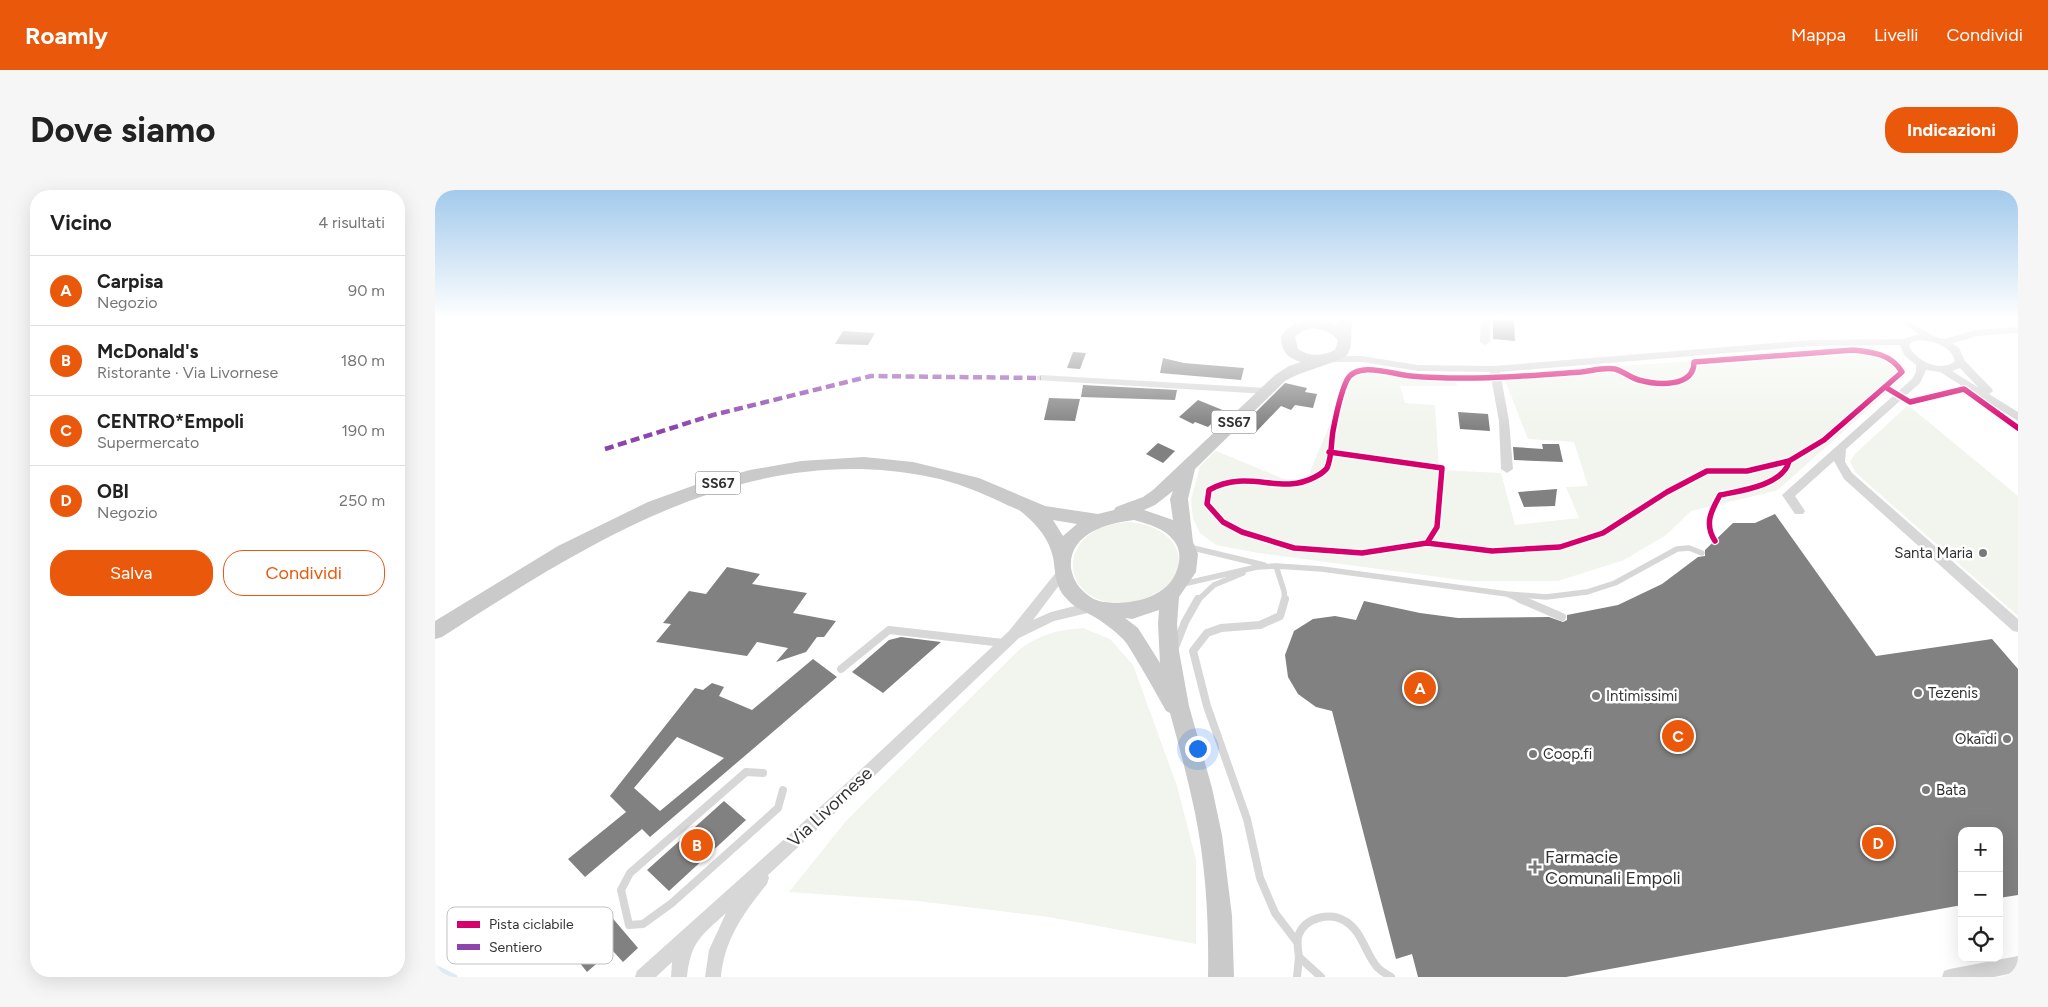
<!DOCTYPE html>
<html lang="it">
<head>
<meta charset="utf-8">
<style>
	:root { --surface:#fff; --page:#f6f6f6; --text:#222; --muted:#767676; --line:#e0e0e0; --accent:#ea580c }
	body { margin:0; font-family:Figtree,sans-serif; background:var(--page); color:var(--text) }
	.controls { position:absolute; right:15px; bottom:15px; display:grid; overflow:hidden; border-radius:10px; box-shadow:0 5px 20px #0002 }
	.controls button { width:45px; height:45px; display:grid; place-items:center; padding:0; border:0; border-bottom:1px solid var(--line); background:var(--surface); color:var(--text); font:25px sans-serif }
	.you { position:absolute; left:762px; top:558px; width:18px; height:18px; margin:-12px; border:4px solid #fff; border-radius:50%; background:#1a73e8; box-shadow:0 0 0 8px #1a73e833 }
	.badge { display:grid; place-items:center; width:32px; height:32px; border-radius:50%; background:var(--accent); color:#fff; font-size:16px; font-weight:700 }
	.pin { position:absolute; translate:-50% -50%; border:2px solid #fff; box-shadow:0 1px 5px #0006 }
	.list { margin:0; padding:0; list-style:none }
	h2 { display:flex; justify-content:space-between; align-items:center; height:65px; margin:0; padding:0 20px; font-size:21px }
	h2 small { font-size:16px; font-weight:400; color:var(--muted) }
	.list li { display:grid; grid-template-columns:32px 1fr auto; gap:15px; align-items:center; box-sizing:border-box; height:70px; padding:0 20px; border-top:1px solid var(--line) }
	.list b { display:block; font-size:19px; white-space:nowrap }
	.list p { margin:0; font-size:16px; white-space:nowrap; color:var(--muted) }
	.list em { font-size:16px; font-style:normal; color:var(--muted) }
	.actions { display:flex; gap:10px; padding:15px 20px }
	.actions a { flex:1; padding:11px 0; border:1px solid var(--accent); border-radius:20px; text-align:center; font-size:18px; color:var(--accent) }
	.actions .main { background:var(--accent); color:#fff }
	.icon { flex:none; width:28px; height:28px; fill:none; stroke:currentColor; stroke-width:2; stroke-linecap:round; stroke-linejoin:round }
	.map { position:relative; flex:none; width:1583px; height:787px; overflow:hidden; border-radius:20px }
	header { display:flex; align-items:center; gap:30px; box-sizing:border-box; height:70px; padding:0 25px; background:var(--accent); color:#fff }
	header strong { font-size:24px }
	nav { display:flex; gap:28px; margin-inline-start:auto; font-size:18px }
	.intro { display:flex; align-items:center; justify-content:space-between; box-sizing:border-box; height:120px; padding:0 30px }
	h1 { margin:0; font-size:35px }
	.button { padding:12px 22px; border-radius:20px; background:var(--accent); color:#fff; font-size:18px; font-weight:700 }
	main { display:flex; gap:30px; padding:0 30px }
	aside { flex:1; background:var(--surface); border-radius:20px; box-shadow:0 5px 20px #0002 }
	.map>svg:first-child { display:block }
</style>
</head>
<body>
<header>
<strong>Roamly</strong>
<nav><a>Mappa</a><a>Livelli</a><a>Condividi</a></nav>
</header>
<div class="intro"><h1>Dove siamo</h1><a class="button">Indicazioni</a></div>
<main>
<aside>
<h2>Vicino<small>4 risultati</small></h2>
<ul class="list">
<li><span class="badge">A</span><div><b>Carpisa</b><p>Negozio</p></div><em>90 m</em></li>
<li><span class="badge">B</span><div><b>McDonald's</b><p>Ristorante · Via Livornese</p></div><em>180 m</em></li>
<li><span class="badge">C</span><div><b>CENTRO*Empoli</b><p>Supermercato</p></div><em>190 m</em></li>
<li><span class="badge">D</span><div><b>OBI</b><p>Negozio</p></div><em>250 m</em></li>
</ul>
<div class="actions"><a class="main">Salva</a><a>Condividi</a></div>
</aside>
<div class="map">
<svg width="1583" height="787" viewBox="0 0 1583 787">
	<rect width="100%" height="100%" fill="#fff"/>
	<!-- green -->
	<path fill="#f1f5ed" d="M1415 159C1436 160 1460 161 1472 180L1468 188 1345 298 1340 301 1256 321 1231 345 1189 370 1123 391H1034L823 363 781 355 765 343 758 328 756 310 765 276 781 261 859 293 873 288C885 254 903 221 912 186L928 175 961 182 1020 187 1022 196H965L970 213 1000 215 1004 280 1066 283 1080 335 1144 328 1131 297 1153 296 1139 252 1093 249 1068 185Z
		M1473 215 1583 306V426L1421 283 1415 272 1420 264Z
		M694 332C756 338 762 395 702 411 693 413 685 414 676 413 637 407 623 365 658 342 669 335 682 333 694 332Z
		M648 438 675 449 698 475 742 596 761 670V754L614 727 483 711 354 702 411 631 585 459C606 444 623 440 648 438Z"/>
	<g fill="none" stroke-linecap="round" stroke-linejoin="round">
		<!-- stream -->
		<path stroke="#ddebf3" stroke-width="5" d="M0 777 20 787"/>
	</g>
	<!-- building -->
	<path fill="#818181" fill-rule="evenodd" d="M1058 129 1079 131 1080 151 1058 149Z
		M408 141 440 143 433 155 400 154Z
		M638 162 651 163 645 179 632 178Z
		M728 168 749 173 809 178 806 190 725 183Z
		M850 193 872 198 870 202 882 204 878 218 860 215 856 220 846 216 821 242 807 236Z
		M648 195 742 200 740 210 646 207Z
		M614 208 645 209 640 231 609 230Z
		M763 210 790 221 773 237 760 232 758 234 744 227Z
		M1023 222 1053 224 1055 241 1025 239Z
		M723 253 740 261 728 273 711 264Z
		M1107 254H1124L1128 272 1079 270 1078 257 1108 259Z
		M1122 299 1120 316 1089 317 1083 302Z
		M1340 324 1441 466 1557 449 1583 479V705L1564 708V641H1527V715L1131 787H983L977 764 961 769 897 521 881 517 863 504 853 487 850 465 859 441 878 429 900 426 921 430 929 411 985 423 1023 428 1114 427 1128 432 1132 430V425L1183 415 1227 394 1263 367 1270 366V360L1298 333H1320Z
		M292 377 325 384 317 394 372 403 358 423 401 431 389 447H382L371 462 341 472 353 458 322 452 312 466 221 452 236 434 228 433 254 401 271 404Z
		M466 447 506 452 448 503 417 482 454 450Z
		M378 469 402 487 215 647 207 639 150 687 133 669 191 622 175 606 260 498 268 500 277 493 289 497 284 506 317 520ZM242 547 289 568 225 621 199 598Z
		M289 611 311 630 234 701 212 680Z
		M174 724 203 758 188 772 177 760 152 782 133 758Z"/>
	<g fill="none" stroke-linecap="round" stroke-linejoin="round">
		<!-- lane-far1 -->
		<path stroke="#d7d7d7" stroke-width="5.5" d="M754 357 829 375
			M841 376 849 401 850 411
			M748 394 822 377 841 376 887 379 1072 404
			M762 411 779 395 808 383
			M1088 411 1072 404 1111 407 1152 402 1180 393 1242 359 1254 358 1267 363"/>
		<!-- lane -->
		<path stroke="#d7d7d7" stroke-width="8" d="M850 409 845 426 825 435 786 438 772 443 758 461 772 516 812 629 825 688 840 723 862 752
			M1085 409 1127 427
			M741 455 750 432 763 409
			M406 479 454 440 568 453
			M328 583 311 582 195 683 186 700 194 735 208 734 237 713 343 618 348 600
			M864 767C863 760 861 751 864 744 871 727 896 722 910 731 928 742 930 764 943 778 947 782 952 784 956 787
			M862 787 864 767 886 787"/>
		<!-- street -->
		<path fill="#d7d7d7" fill-rule="evenodd" d="M1046 128H1056L1055 152 1050 155 1045 152Z
			M1471 129 1500 147 1509 149 1541 140 1583 137V143L1542 146 1517 153 1524 158 1530 171 1557 199 1558 201 1554 204 1583 222V231L1505 182 1491 180 1485 193 1411 259 1410 272 1417 283 1583 429V442L1578 441 1409 289 1399 271 1360 306 1370 321 1368 324H1360L1347 305 1477 189 1481 182V175L1469 165 1465 155 1377 156 1065 182 1074 231 1078 279 1072 283 1066 279 1064 231 1055 182 983 181 927 172H895L890 169 895 166H927L983 175 1059 176 1377 150 1468 149 1484 144 1468 134V130ZM1483 150C1498 151 1516 155 1520 171 1506 183 1481 171 1474 156L1476 152ZM1525 178 1544 198 1517 181Z
			M606 185 832 198 837 201 832 204 602 190V186Z
			M627 378 631 380 633 383 631 386 598 430 616 422 656 412 661 413 662 417 661 421 619 431 584 448 414 610 333 685 334 688 332 694C309 722 289 750 286 787H270L274 760 291 723C266 746 256 751 252 787H236L237 772 221 787H200L202 781 404 600 574 441 623 380Z
			M1583 766V782L1559 787H1507L1509 781 1515 779Z"/>
		<!-- primary -->
		<path fill="#cacaca" fill-rule="evenodd" d="M905 128H919C913 141 920 153 912 165 893 177 870 179 850 191L760 279 753 309 758 352 763 364 761 382 744 407 742 434 744 461 754 516 777 598 787 645 797 726 799 787H773C774 732 771 677 760 623 753 589 744 556 735 523L731 521C721 503 711 485 700 467 696 461 693 454 688 449 680 441 666 430 656 425 647 420 638 417 631 408 619 395 621 383 618 367 614 349 603 336 589 324 584 319 576 317 570 314 545 302 521 292 495 287 313 249 153 353 7 447L0 449V431L123 356 213 312 260 295 315 280 366 271 429 267 478 272 544 288 610 316 663 324 679 320 681 317 708 307 718 300 840 185 854 176 866 172C852 168 846 161 846 146 859 128 882 128 901 135ZM877 138C888 139 897 142 903 151L900 160C888 166 874 167 863 159L860 147 867 141ZM738 301 735 309 738 330 709 320 720 315ZM618 330 642 334 628 346ZM699 330C713 334 730 338 739 351 744 357 745 365 744 372 739 404 706 413 679 413 669 412 662 412 654 406 644 399 638 390 636 378 633 344 672 333 699 330ZM724 420 723 434 725 473 703 438 690 428 697 429Z"/>
		<!-- quiet -->
		<path stroke="#8e44ad" stroke-width="4.5" stroke-dasharray="9 4.5" stroke-linecap="butt" d="M170 259 278 225 436 186 606 188"/>
		<!-- cycleway casing -->
		<g stroke="#fff" stroke-width="8">
			<path id="cycleway" d="M1418 160C1438 162 1456 164 1467 182L1389 250 1354 271 1312 281H1272L1232 302 1168 343 1125 357 1057 361 992 353 927 363 859 358 807 342 788 332 772 314 774 300C813 278 845 306 880 287 884 285 889 282 892 278 897 267 896 252 898 241 901 225 905 204 912 190 922 170 960 185 976 186 1033 191 1089 186 1146 182 1156 181 1170 177 1180 179 1188 181 1196 188 1204 190 1222 195 1259 198 1259 172Z
				M1450 197 1475 212 1529 199 1583 238
				M894 262 1007 278 1002 337 992 353
				M1280 351C1269 334 1276 321 1285 305 1305 301 1349 295 1354 271"/>
		</g>
		<!-- cycleway -->
		<use href="#cycleway" stroke="#d6006c" stroke-width="5.5"/>
	</g>
	<!-- sky -->
	<linearGradient id="sky" x2="0" y2="1"><stop stop-color="#a3caec"/><stop offset="0.54" stop-color="#fff"/><stop offset="1" stop-color="#fff" stop-opacity="0"/></linearGradient>
	<rect width="1583" height="238" fill="url(#sky)"/>
	<!-- markers -->
	<g fill="#7a7a7a" stroke="#fff" stroke-width="2">
		<circle cx="1548" cy="363" r="5"/>
		<circle cx="1483" cy="503" r="5"/>
		<circle cx="1161" cy="506" r="5"/>
		<circle cx="1572" cy="549" r="5"/>
		<circle cx="1098" cy="564" r="5"/>
		<circle cx="1491" cy="600" r="5"/>
		<path d="M1097.5 669.5h5v5h5v5h-5v5h-5v-5h-5v-5h5z"/>
	</g>
	<g text-anchor="middle" dominant-baseline="central" stroke-width="5" stroke-linejoin="round" paint-order="stroke">
		<!-- shield labels -->
		<g fill="#fff" stroke="#707070" stroke-width="1">
			<rect x="776.5" y="220.5" width="45" height="23" rx="4"/>
			<rect x="260.5" y="281.5" width="45" height="23" rx="4"/>
		</g>
		<g font-size="14" font-weight="bold" fill="#333">
			<text x="799" y="232">SS67</text>
			<text x="283" y="293">SS67</text>
		</g>
		<!-- poi labels -->
		<g font-size="15" fill="#333" stroke="#fff" text-anchor="start">
			<text x="1538" y="363" text-anchor="end">Santa Maria</text>
			<text x="1493" y="503">Tezenis</text>
			<text x="1171" y="506">Intimissimi</text>
			<text x="1562" y="549" text-anchor="end">Okaïdi</text>
			<text x="1108" y="564">Coop.fi</text>
			<text x="1501" y="600">Bata</text>
		</g>
		<!-- near-street labels -->
		<g font-size="18" fill="#333" stroke="#fff">
			<text transform="translate(395 617) rotate(-43)">Via Livornese</text>
		</g>
		<!-- near-poi labels -->
		<g font-size="18" fill="#333" stroke="#fff" text-anchor="start">
			<text x="1110" y="667">Farmacie<tspan x="1110" dy="21">Comunali Empoli</tspan></text>
		</g>
	</g>
	<!-- legend -->
	<rect x="12" y="717" width="166" height="57" rx="8" fill="#fff" stroke="#c2c2c2" stroke-width="1"/>
	<rect x="22" y="731" width="23" height="7" fill="#d6006c"/>
	<rect x="22" y="754" width="23" height="6" fill="#8e44ad"/>
	<g font-size="14" fill="#333">
		<text x="54" y="739">Pista ciclabile</text>
		<text x="54" y="762">Sentiero</text>
	</g>
</svg>
<div class="controls">
<button>+</button>
<button>−</button>
<button><svg class="icon" aria-label="locate" viewBox="0 0 24 24"><circle cx="12" cy="12" r="6"/><path d="M12 2v4M12 18v4M2 12h4M18 12h4"/></svg></button>
</div>
<div class="you"></div>
<div class="pin badge" style="left:985px;top:498px">A</div>
<div class="pin badge" style="left:262px;top:655px">B</div>
<div class="pin badge" style="left:1243px;top:546px">C</div>
<div class="pin badge" style="left:1443px;top:653px">D</div>
</div>
</main>
</body>
</html>
